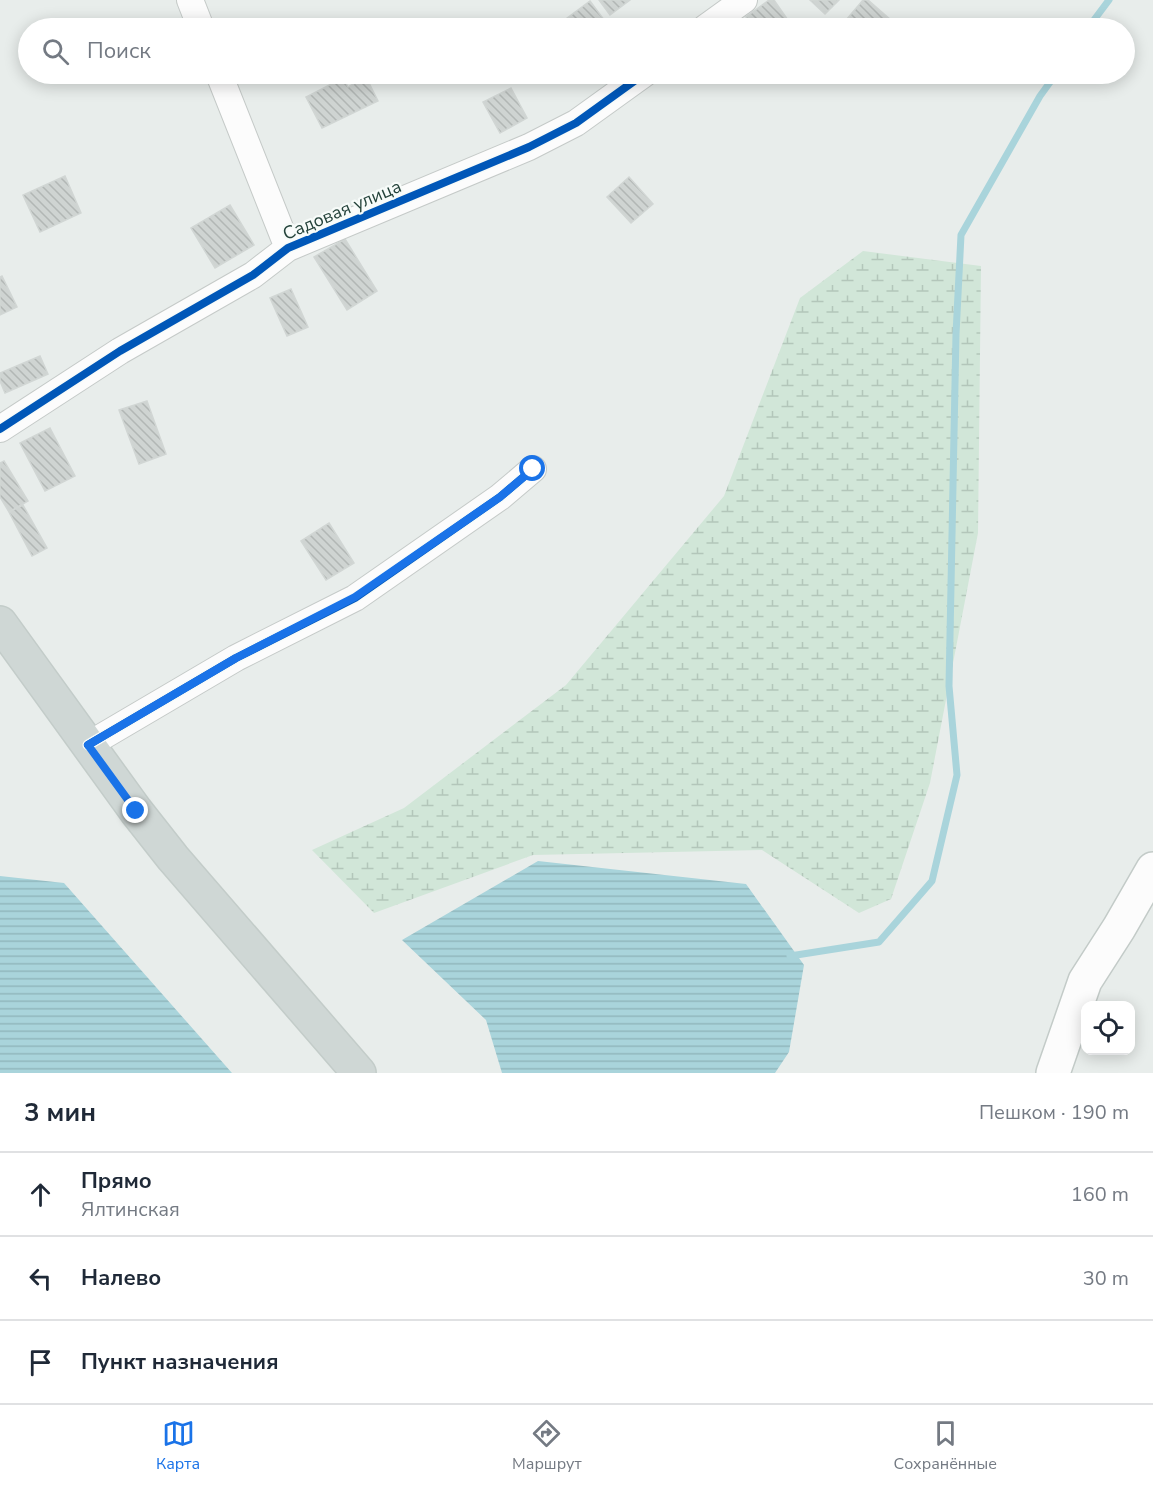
<!DOCTYPE html>
<html lang="ru">
<head>
<meta charset="utf-8">
<style>
	:root { --surface:#fff; --page:#f6f6f7; --text:#1f2937; --muted:#747a83; --line:#e0e1e3; --accent:#1a73e8 }
	body { margin:0; font-family:"Nunito Sans",sans-serif; background:var(--page); color:var(--text) }
	.controls { position:absolute; right:18px; bottom:18px; display:grid; overflow:hidden; border-radius:12px; box-shadow:0 3px 15px #0003 }
	.controls button { width:54px; height:54px; display:grid; place-items:center; padding:0; border:0; border-bottom:2px solid var(--line); background:var(--surface); color:var(--text); font:30px sans-serif }
	.stop { position:absolute; width:18px; height:18px; margin:-14px; border:4px solid #1a73e8; border-radius:50%; background:#fff }
	.stop.end { background:#1a73e8; border-color:#fff; box-shadow:0 2px 6px #0008 }
	.list { margin:0; padding:0; list-style:none }
	h2 { display:flex; justify-content:space-between; align-items:center; height:78px; margin:0; padding:0 24px; font-size:26px }
	h2 small { font-size:20px; font-weight:400; color:var(--muted) }
	.list li { display:grid; grid-template-columns:39px 1fr auto; gap:18px; align-items:center; box-sizing:border-box; height:84px; padding:0 24px; border-top:2px solid var(--line) }
	.list b { display:block; font-size:22px; white-space:nowrap }
	.list p { margin:0; font-size:20px; white-space:nowrap; color:var(--muted) }
	.list em { font-size:20px; font-style:normal; color:var(--muted) }
	.icon { flex:none; width:33px; height:33px; fill:none; stroke:currentColor; stroke-width:2; stroke-linecap:round; stroke-linejoin:round }
	.map { position:relative; flex:none; width:1153px; height:1073px; overflow:hidden }
	.search { position:absolute; background:var(--surface); box-shadow:0 3px 15px #0003; left:18px; right:18px; top:18px; height:66px; display:flex; align-items:center; gap:15px; box-sizing:border-box; padding:0 21px; border-radius:33px; color:var(--muted); font-size:22px }
	.sheet { height:330px; background:var(--surface) }
	nav { display:flex; justify-content:space-around; align-items:center; box-sizing:border-box; height:84px; border-top:2px solid var(--line); background:var(--surface); font-size:16px; color:var(--muted) }
	nav a { display:grid; justify-items:center; gap:3px }
	nav .on { color:var(--accent) }
	.map>svg:first-child { display:block }
</style>
</head>
<body>
<div class="map">
<svg width="1153" height="1073" viewBox="0 0 1153 1073">
	<defs>
		<pattern id="wetland-marsh" width="20" height="14" patternUnits="userSpaceOnUse" patternTransform="scale(1.5)"><rect width="20" height="14" fill="#d1e6d8"/><path d="M1 5h8M5 5V1M11 12h8M15 12V8" fill="none" stroke="#b3c6ba"/></pattern>
		<pattern id="water-rules" width="6" height="5" patternUnits="userSpaceOnUse" patternTransform="scale(1.5)"><rect width="6" height="5" fill="#a9d4db"/><path d="M0 2.5h6" fill="none" stroke="#91b7bd"/></pattern>
		<pattern id="building-back-hatch" width="6" height="6" patternUnits="userSpaceOnUse" patternTransform="scale(1.5)"><rect width="6" height="6" fill="#cfd4d2"/><path d="M-1 5l2 2M0 0l6 6M5-1l2 2" fill="none" stroke="#b2b7b5"/></pattern>
	</defs>
	<rect width="100%" height="100%" fill="#e8edeb"/>
	<!-- wetland -->
	<path fill="url(#wetland-marsh)" d="M863 251 981 266 978 533 930 783 891 899 859 913 762 850 533 855 374 913 312 850 404 808 566 685 724 496 800 298Z"/>
	<!-- water -->
	<path fill="url(#water-rules)" d="M538 861 746 884 804 965 789 1052 775 1073H502L486 1020 402 940Z
		M0 876 64 883 232 1073H0Z"/>
	<g fill="none" stroke-linecap="round" stroke-linejoin="round">
		<!-- stream -->
		<path stroke="#a9d4db" stroke-width="7" d="M1088 28 1109 0
			M790 956 879 942 932 881 957 775 949 686 956 334 961 235 1040 96 1056 74"/>
	</g>
	<!-- building -->
	<path fill="url(#building-back-hatch)" stroke="#d1d6d4" stroke-width="1.5" d="M599 0H630L610 15Z
		M769 0H774L790 23 782 28H755L746 17Z
		M810 0H839L825 14Z
		M863 0H868L891 20 884 28H858L847 19Z
		M590 1 610 28H573L566 19Z
		M366 77 378 101 322 128 306 97 343 78 348 87Z
		M511 88 527 118 500 133 483 102Z
		M65 176 81 213 40 232 23 195Z
		M629 177 653 204 631 223 607 197Z
		M230 205 254 245 215 268 191 228Z
		M345 239 377 291 347 310 314 257Z
		M2 276 17 307 0 315V277Z
		M291 289 308 327 287 336 270 298Z
		M40 356 48 374 5 393 0 381V373Z
		M147 401 166 454 139 464 119 410Z
		M50 428 75 476 45 491 20 443Z
		M4 461 28 501 9 512 0 497V463Z
		M23 505 47 548 32 556 9 512Z
		M329 523 354 563 326 580 301 541Z"/>
	<g fill="none" stroke-linecap="round" stroke-linejoin="round">
		<!-- street casing -->
		<g stroke="#c5cac8" stroke-width="28">
			<path id="street" d="M190 0 201 28
				M705 28 744 0
				M219 74 288 248
				M0 429 120 351 253 275 288 248 529 147 576 123 644 74
				M88 745 236 658 355 598 500 497 533 469"/>
		</g>
		<!-- secondary casing -->
		<g stroke="#c3cbc8" stroke-width="36">
			<path id="secondary" d="M1053 1073 1085 981 1119 928 1153 869"/>
		</g>
		<!-- primary casing -->
		<g stroke="#c3ccc9" stroke-width="36">
			<path id="primary" d="M0 623 136 811 173 858 359 1073"/>
		</g>
		<!-- street -->
		<use href="#street" stroke="#fcfcfc" stroke-width="26"/>
		<!-- secondary -->
		<use href="#secondary" stroke="#fcfcfc" stroke-width="33"/>
		<!-- primary -->
		<use href="#primary" stroke="#cfd7d5" stroke-width="33"/>
		<!-- cycleway casing -->
		<g stroke="#f7fbf9" stroke-width="11">
			<path id="cycleway" d="M0 429 120 351 253 275 288 248 529 147 576 123 644 74
				M88 745 236 658 355 598 500 497 533 469"/>
		</g>
		<!-- cycleway -->
		<use href="#cycleway" stroke="#0057b8" stroke-width="8"/>
	</g>
	<g fill="none" stroke-linecap="round" stroke-linejoin="round">
		<!-- route -->
		<path stroke="#1a73e8" stroke-width="8" d="M136 811 88 745 236 658 355 597 500 497 533 469"/>
	</g>
	<g text-anchor="middle" dominant-baseline="central" stroke-width="4.5" stroke-linejoin="round" paint-order="stroke">
		<!-- street labels -->
		<g font-size="18" fill="#24423a" stroke="#f7fbf9">
			<text transform="translate(342 210) rotate(-23)">Садовая улица</text>
		</g>
	</g>
</svg>
<div class="controls">
<button><svg class="icon" aria-label="locate" viewBox="0 0 24 24"><circle cx="12" cy="12" r="6"/><path d="M12 2v4M12 18v4M2 12h4M18 12h4"/></svg></button>
</div>
<div class="stop" style="left:533px;top:469px"></div>
<div class="stop end" style="left:136px;top:811px"></div>
<div class="search"><svg class="icon" aria-label="search" viewBox="0 0 24 24"><circle cx="10" cy="10" r="6"/><path d="M15 15l6 6"/></svg>Поиск</div>
</div>
<section class="sheet">
<h2>3 мин<small>Пешком · 190 m</small></h2>
<ul class="list">
<li><svg class="icon" aria-label="ahead" viewBox="0 0 24 24"><path d="M12 20V5M6 11l6-6 6 6"/></svg><div><b>Прямо</b><p>Ялтинская</p></div><em>160 m</em></li>
<li><svg class="icon" aria-label="left" viewBox="0 0 24 24"><path d="M17 20v-9H6M10 6l-5 5 5 5"/></svg><div><b>Налево</b></div><em>30 m</em></li>
<li><svg class="icon" aria-label="arrive" viewBox="0 0 24 24"><path d="M6 21V4h12l-3 4 3 4H6"/></svg><div><b>Пункт назначения</b></div></li>
</ul>
</section>
<nav>
<a class="on"><svg class="icon" aria-label="map" viewBox="0 0 24 24"><path d="M3 6l6-2 6 2 6-2v14l-6 2-6-2-6 2zM9 4v14M15 6v14"/></svg>Карта</a>
<a><svg class="icon" aria-label="directions" viewBox="0 0 24 24"><path d="M12 3l9 9-9 9-9-9zM9 14v-3h6M13 9l2 2-2 2"/></svg>Маршрут</a>
<a><svg class="icon" aria-label="saved" viewBox="0 0 24 24"><path d="M7 4h10v16l-5-4-5 4z"/></svg>Сохранённые</a>
</nav>
</body>
</html>
